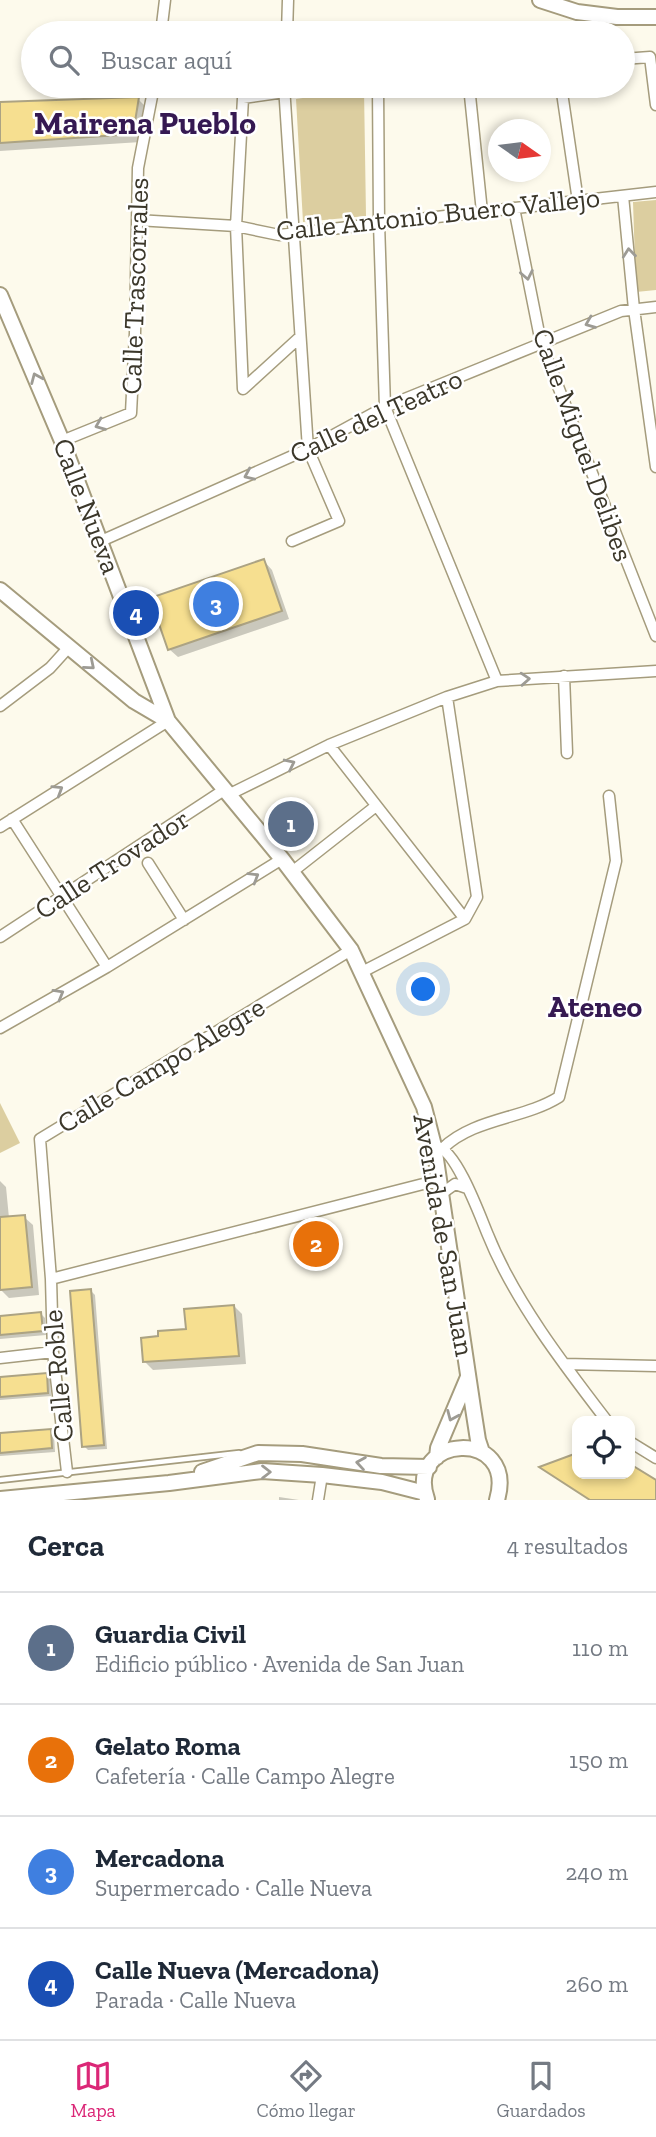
<!DOCTYPE html>
<html lang="es">
<head>
<meta charset="utf-8">
<style>
	:root { --surface:#fff; --page:#f2f2f3; --text:#1f2937; --muted:#747a83; --line:#e0e1e3; --accent:#db2777 }
	body { margin:0; font-family:"Zilla Slab",serif; background:var(--page); color:var(--text) }
	.controls { position:absolute; right:21px; bottom:21px; display:grid; overflow:hidden; border-radius:14px; box-shadow:0 4px 10px #0003 }
	.controls button { width:63px; height:63px; display:grid; place-items:center; padding:0; border:0; border-bottom:2px solid var(--line); background:var(--surface); color:var(--text); font:35px sans-serif }
	.compass { position:absolute; left:488px; top:119px; width:63px; height:63px; border-radius:50%; background:var(--surface); box-shadow:0 4px 10px #0003; rotate:104deg }
	.you { position:absolute; left:424px; top:990px; width:24px; height:24px; margin:-18px; border:5px solid #fff; border-radius:50%; background:#1a73e8; box-shadow:0 0 0 10px #1a73e833 }
	.badge { display:grid; place-items:center; width:46px; height:46px; border-radius:50%; background:var(--accent); color:#fff; font-size:23px; font-weight:700 }
	.pin { position:absolute; translate:-50% -50%; border:4px solid #fff; box-shadow:0 2px 7px #0006 }
	.list { margin:0; padding:0; list-style:none }
	h2 { display:flex; justify-content:space-between; align-items:center; height:91px; margin:0; padding:0 28px; font-size:30px }
	h2 small { font-size:23px; font-weight:400; color:var(--muted) }
	.list li { display:grid; grid-template-columns:46px 1fr auto; gap:21px; align-items:center; box-sizing:border-box; height:112px; padding:0 28px; border-top:2px solid var(--line) }
	.list b { display:block; font-size:26px; white-space:nowrap }
	.list p { margin:0; font-size:23px; white-space:nowrap; color:var(--muted) }
	.list em { font-size:23px; font-style:normal; color:var(--muted) }
	.icon { flex:none; width:38px; height:38px; fill:none; stroke:currentColor; stroke-width:2; stroke-linecap:round; stroke-linejoin:round }
	.map { position:relative; flex:none; width:656px; height:1500px; overflow:hidden }
	.search { position:absolute; background:var(--surface); box-shadow:0 4px 10px #0003; left:21px; right:21px; top:21px; height:77px; display:flex; align-items:center; gap:18px; box-sizing:border-box; padding:0 24px; border-radius:38px; color:var(--muted); font-size:26px }
	.sheet { height:539px; background:var(--surface) }
	nav { display:flex; justify-content:space-around; align-items:center; box-sizing:border-box; height:98px; border-top:2px solid var(--line); background:var(--surface); font-size:19px; color:var(--muted) }
	nav a { display:grid; justify-items:center; gap:4px }
	nav .on { color:var(--accent) }
	.map>svg:first-child { display:block }
</style>
</head>
<body>
<div class="map">
<svg width="656" height="1500" viewBox="0 0 656 1500">
	<rect width="100%" height="100%" fill="#fdfaec"/>
	<!-- green -->
	<path fill="#dccea0" d="M364 89 366 216 303 222 296 99Z
		M656 200V290L636 292 633 202Z
		M0 1103 20 1143 0 1153Z"/>
	<!-- shadow -->
	<path fill="#0003" d="M138 99 147 108 141 142 0 151V104Z
		M264 561 272 570 289 619 178 657 169 649Z
		M0 1181 6 1187 9 1218 24 1217 33 1225 39 1295 9 1298 0 1289Z
		M91 1291 95 1295 107 1449 88 1450 84 1446Z
		M234 1306 242 1314 246 1364 153 1370 145 1362 188 1330Z
		M41 1314 45 1318 46 1335 0 1339V1318Z
		M46 1375 50 1379 51 1396 0 1400V1379Z
		M50 1431 54 1435 55 1452 0 1456V1435Z
		M577 1455V1474H630V1466L656 1482V1500H589L542 1468Z
		M279 1497 299 1500H279Z"/>
	<!-- building -->
	<path fill="#f6df90" stroke="#aca383" stroke-width="2" d="M139 97 133 134 0 143V102Z
		M264 559 282 611 168 650 150 598Z
		M25 1215 32 1287 0 1290V1217Z
		M91 1289 104 1445 82 1447 70 1291Z
		M234 1305 239 1356 143 1362 141 1338 158 1336V1331L186 1329 184 1309Z
		M41 1312 43 1331 0 1335V1316Z
		M47 1373 48 1393 0 1397V1377Z
		M51 1429 52 1448 0 1453V1433Z
		M577 1453V1474H630V1464L656 1480V1500H590L539 1467Z"/>
	<g fill="none" stroke-linecap="round" stroke-linejoin="round">
		<!-- lane casing -->
		<g stroke="#a59c7d" stroke-width="8">
			<path id="lane" d="M0 1480 239 1453"/>
		</g>
		<!-- street casing -->
		<g stroke="#a59c7d" stroke-width="13">
			<path id="street" d="M161 33 165 0
				M287 33 288 0
				M623 59 650 57 656 105
				M284 86 308 449 339 521 292 541
				M378 86 379 223 385 407 497 681
				M469 86 482 212
				M561 86 578 201
				M623 196 634 309 656 467
				M514 208 541 343 656 636
				M137 220 236 226 279 235 656 192
				M300 337 243 389 236 226 243 98 327 86
				M62 441 131 413 135 333 138 168 154 86
				M101 541 308 449 385 407 621 311 656 307
				M564 676 567 753
				M0 706 50 668 69 647
				M329 745 465 919
				M228 795 329 745 447 697 497 681 656 671
				M12 819 107 967
				M0 827 168 721
				M148 863 184 920
				M292 872 376 806
				M0 937 224 790
				M351 950 40 1139 51 1279 427 1183H440
				M362 972 465 919 477 897 447 697
				M0 1028 107 967 282 859
				M438 1147C457 1152 480 1216 488 1235 514 1300 564 1365 607 1421
				M443 1148C474 1118 524 1119 559 1097L616 861 609 796
				M441 1194 455 1184 467 1188
				M51 1279 53 1352 67 1472
				M0 1358 53 1352
				M564 1364 656 1366
				M630 1442 656 1458
				M318 1500 322 1475"/>
		</g>
		<!-- secondary casing -->
		<g stroke="#a59c7d" stroke-width="18">
			<path id="secondary" d="M540 0 577 12 617 17H656
				M0 295 62 441 168 721 282 859 351 950 424 1107 434 1146 473 1408 478 1440 482 1452
				M0 590 134 701 168 721
				M437 1457 438 1448 468 1377
				M202 1472 258 1453 302 1454 381 1466 429 1467
				M0 1499 169 1483 262 1471 322 1475 382 1482 425 1493
				M427 1499C404 1435 518 1427 497 1500"/>
		</g>
		<!-- lane -->
		<use href="#lane" stroke="#fff" stroke-width="4.5"/>
		<!-- street -->
		<use href="#street" stroke="#fff" stroke-width="10"/>
		<!-- secondary -->
		<use href="#secondary" stroke="#fff" stroke-width="14"/>
	</g>
	<!-- one-way arrows -->
	<defs><path id="oneway-chevron" d="M-2-3.5L2.5 0L-2 3.5" fill="none" stroke-width="1.6" stroke-linecap="round" stroke-linejoin="round" transform="scale(1.75)"/></defs>
	<g stroke="#9d9b94">
		<use href="#oneway-chevron" transform="translate(629 253) rotate(-96)"/>
		<use href="#oneway-chevron" transform="translate(527 275) rotate(79)"/>
		<use href="#oneway-chevron" transform="translate(590 323) rotate(158)"/>
		<use href="#oneway-chevron" transform="translate(36 378) rotate(-113)"/>
		<use href="#oneway-chevron" transform="translate(100 425) rotate(158)"/>
		<use href="#oneway-chevron" transform="translate(249 475) rotate(156)"/>
		<use href="#oneway-chevron" transform="translate(90 665) rotate(40)"/>
		<use href="#oneway-chevron" transform="translate(525 679) rotate(-4)"/>
		<use href="#oneway-chevron" transform="translate(290 764) rotate(-26)"/>
		<use href="#oneway-chevron" transform="translate(58 790) rotate(-32)"/>
		<use href="#oneway-chevron" transform="translate(254 877) rotate(-31)"/>
		<use href="#oneway-chevron" transform="translate(59 994) rotate(-30)"/>
		<use href="#oneway-chevron" transform="translate(452 1416) rotate(113)"/>
		<use href="#oneway-chevron" transform="translate(361 1463) rotate(-171)"/>
		<use href="#oneway-chevron" transform="translate(266 1472)"/>
	</g>
	<g text-anchor="middle" dominant-baseline="central" stroke-width="5" stroke-linejoin="round" paint-order="stroke">
		<!-- street labels -->
		<g font-size="28" fill="#3b372a" stroke="#fff">
			<text transform="translate(438 214) rotate(-6)">Calle Antonio Buero Vallejo</text>
			<text transform="translate(135 286) rotate(-88)">Calle Trascorrales</text>
			<text transform="translate(376 416) rotate(-25)">Calle del Teatro</text>
			<text transform="translate(583 445) rotate(70)">Calle Miguel Delibes</text>
			<text transform="translate(87 506) rotate(69)">Calle Nueva</text>
			<text transform="translate(112 864) rotate(-33)">Calle Trovador</text>
			<text transform="translate(161 1065) rotate(-31)">Calle Campo Alegre</text>
			<text transform="translate(444 1235) rotate(80)">Avenida de San Juan</text>
			<text transform="translate(58 1376) rotate(-95)">Calle Roble</text>
		</g>
		<!-- neighbourhood labels -->
		<g font-size="30" font-weight="bold" fill="#351952" stroke="#fff">
			<text x="595" y="1007">Ateneo</text>
		</g>
		<!-- quarter labels -->
		<g font-size="32" font-weight="bold" fill="#351952" stroke="#fff">
			<text x="145" y="123">Mairena Pueblo</text>
		</g>
	</g>
</svg>
<div class="controls">
<button><svg class="icon" aria-label="locate" viewBox="0 0 24 24"><circle cx="12" cy="12" r="6"/><path d="M12 2v4M12 18v4M2 12h4M18 12h4"/></svg></button>
</div>
<svg class="compass" viewBox="-18 -18 36 36"><path d="M0-13l5 13h-10z" fill="#e53935"/><path d="M0 13l5-13h-10z" fill="#747a83"/></svg>
<div class="you"></div>
<div class="pin badge" style="left:291px;top:824px;background:#5c6f8a">1</div>
<div class="pin badge" style="left:316px;top:1244px;background:#e8710a">2</div>
<div class="pin badge" style="left:216px;top:604px;background:#3f7fe0">3</div>
<div class="pin badge" style="left:136px;top:613px;background:#1a4fb4">4</div>
<div class="search"><svg class="icon" aria-label="search" viewBox="0 0 24 24"><circle cx="10" cy="10" r="6"/><path d="M15 15l6 6"/></svg>Buscar aquí</div>
</div>
<section class="sheet">
<h2>Cerca<small>4 resultados</small></h2>
<ul class="list">
<li><span class="badge" style="background:#5c6f8a">1</span><div><b>Guardia Civil</b><p>Edificio público · Avenida de San Juan</p></div><em>110 m</em></li>
<li><span class="badge" style="background:#e8710a">2</span><div><b>Gelato Roma</b><p>Cafetería · Calle Campo Alegre</p></div><em>150 m</em></li>
<li><span class="badge" style="background:#3f7fe0">3</span><div><b>Mercadona</b><p>Supermercado · Calle Nueva</p></div><em>240 m</em></li>
<li><span class="badge" style="background:#1a4fb4">4</span><div><b>Calle Nueva (Mercadona)</b><p>Parada · Calle Nueva</p></div><em>260 m</em></li>
</ul>
</section>
<nav>
<a class="on"><svg class="icon" aria-label="map" viewBox="0 0 24 24"><path d="M3 6l6-2 6 2 6-2v14l-6 2-6-2-6 2zM9 4v14M15 6v14"/></svg>Mapa</a>
<a><svg class="icon" aria-label="directions" viewBox="0 0 24 24"><path d="M12 3l9 9-9 9-9-9zM9 14v-3h6M13 9l2 2-2 2"/></svg>Cómo llegar</a>
<a><svg class="icon" aria-label="saved" viewBox="0 0 24 24"><path d="M7 4h10v16l-5-4-5 4z"/></svg>Guardados</a>
</nav>
</body>
</html>
